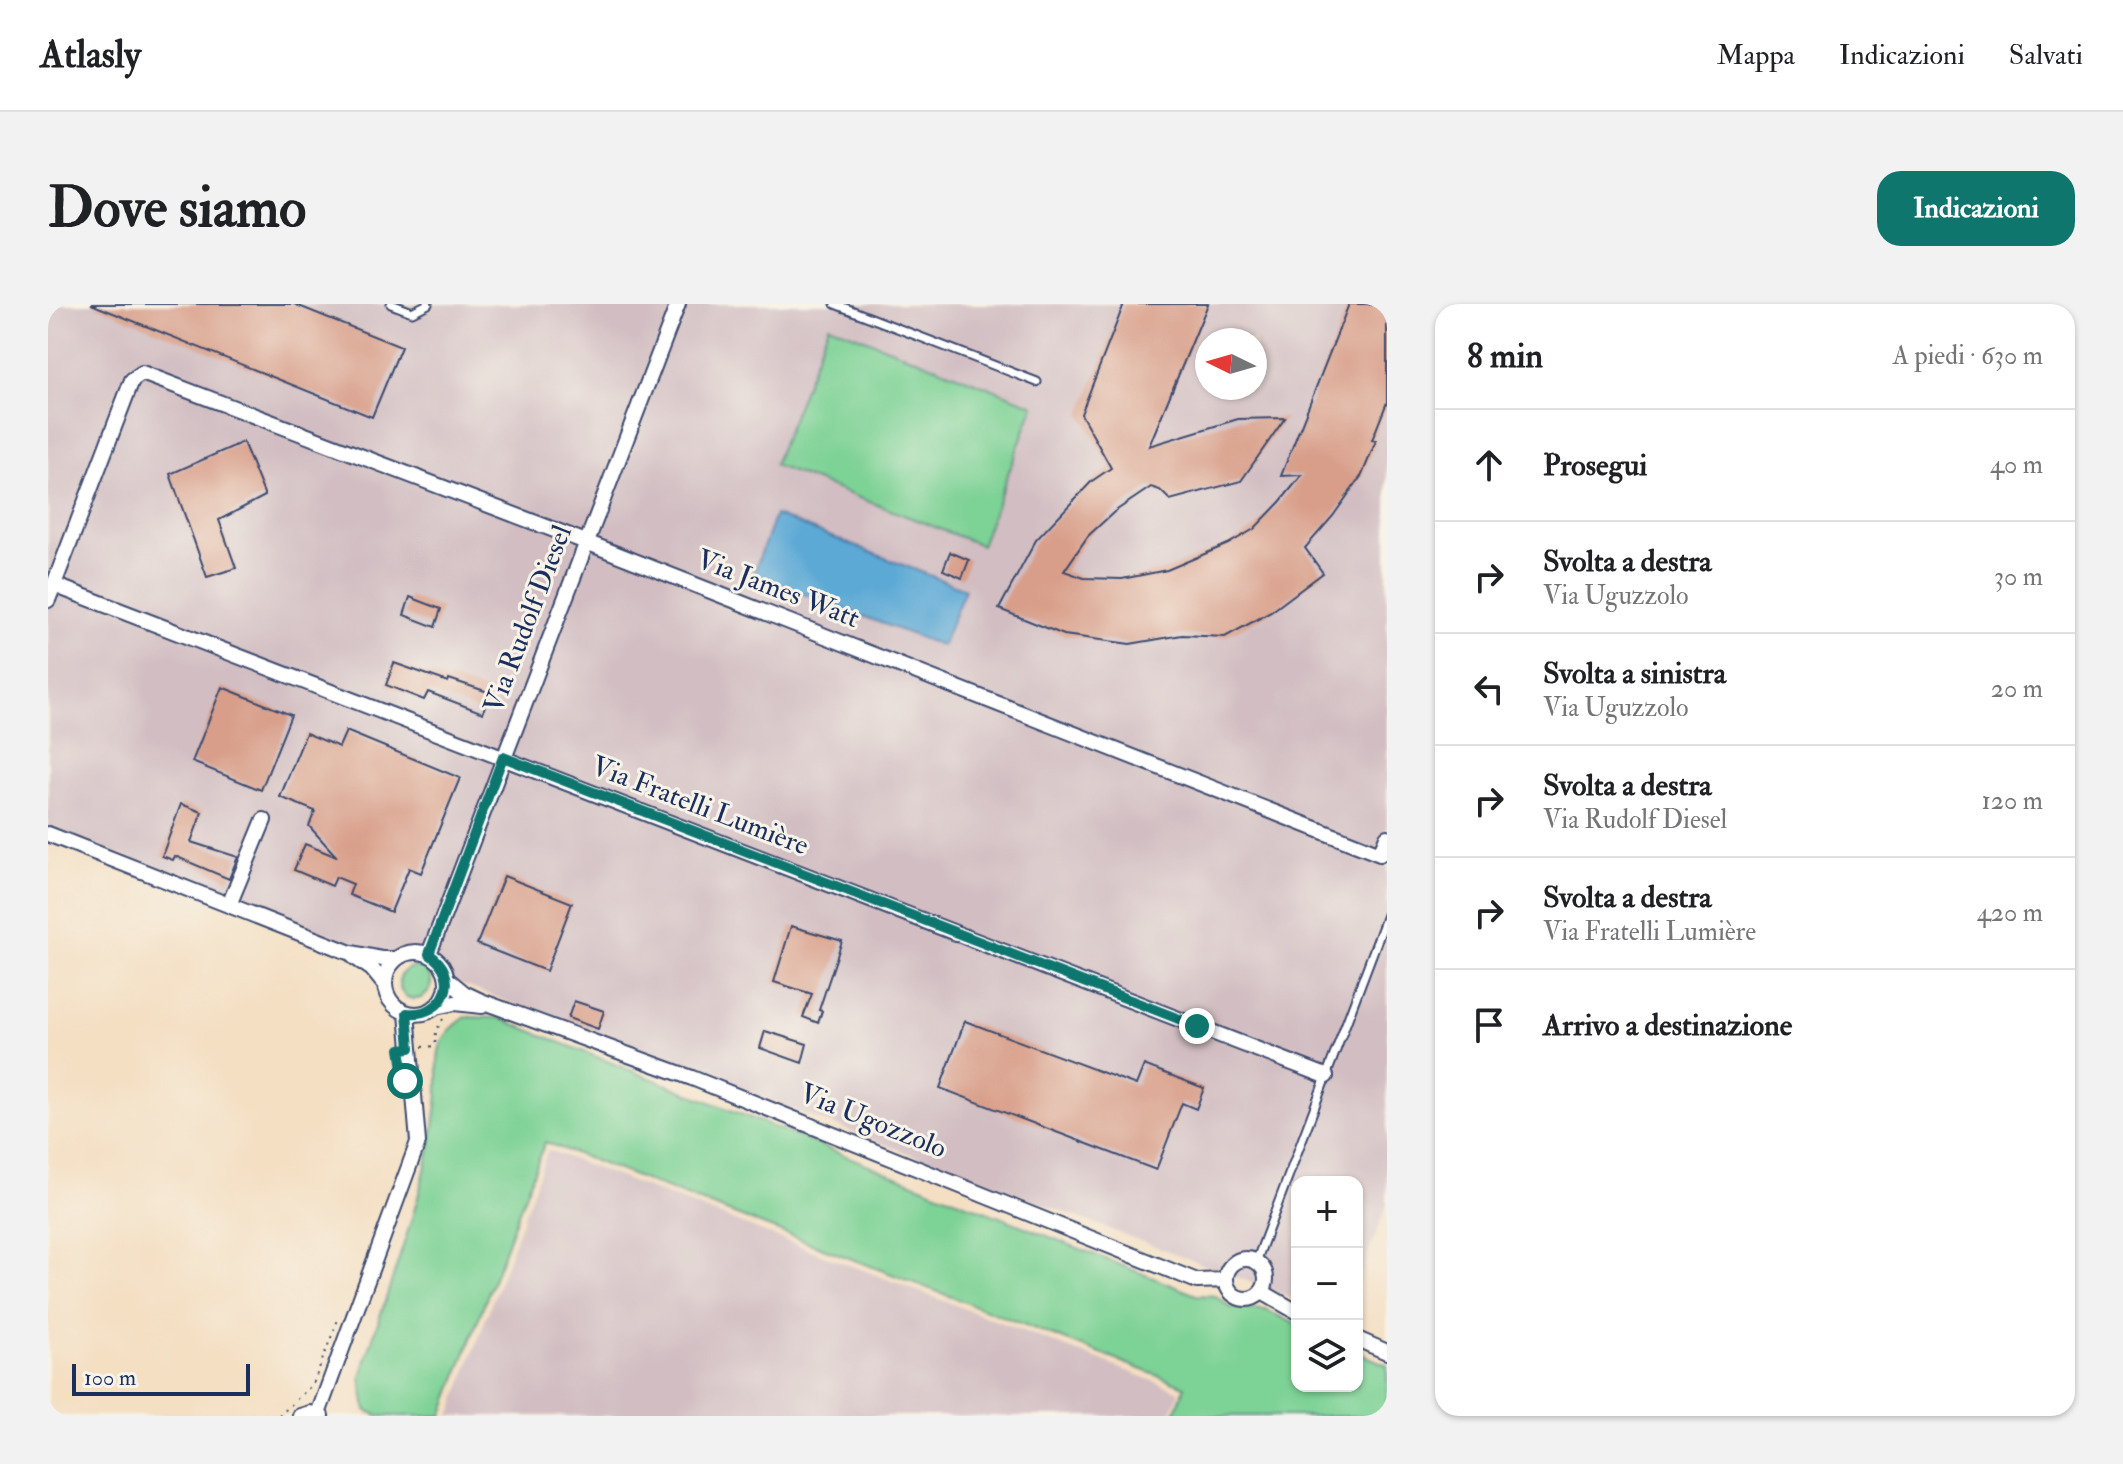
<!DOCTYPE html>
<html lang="it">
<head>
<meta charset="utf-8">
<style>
	:root { --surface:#fff; --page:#f2f2f2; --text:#202124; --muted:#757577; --line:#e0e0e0; --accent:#0f766e }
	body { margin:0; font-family:"IM FELL Double Pica",serif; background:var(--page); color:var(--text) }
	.controls { position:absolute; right:24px; bottom:24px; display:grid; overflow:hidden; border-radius:16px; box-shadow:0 2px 6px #0004 }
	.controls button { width:72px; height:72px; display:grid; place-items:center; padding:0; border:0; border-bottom:2px solid var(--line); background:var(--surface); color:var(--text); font:40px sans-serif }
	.compass { position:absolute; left:1147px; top:24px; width:72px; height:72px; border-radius:50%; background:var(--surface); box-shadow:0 2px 6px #0004; rotate:275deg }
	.scale { position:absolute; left:24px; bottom:20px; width:178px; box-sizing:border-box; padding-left:8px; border:4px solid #1b2f5e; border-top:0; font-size:22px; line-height:28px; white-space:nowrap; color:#1b2f5e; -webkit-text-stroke:6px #f7f3e8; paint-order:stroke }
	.stop { position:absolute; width:24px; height:24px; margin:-18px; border:6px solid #0f766e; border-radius:50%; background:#fff }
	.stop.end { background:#0f766e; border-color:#fff; box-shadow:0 2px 8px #0008 }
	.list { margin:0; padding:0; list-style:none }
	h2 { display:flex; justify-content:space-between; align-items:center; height:104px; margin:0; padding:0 32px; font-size:34px }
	h2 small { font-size:26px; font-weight:400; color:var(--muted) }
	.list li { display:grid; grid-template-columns:52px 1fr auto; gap:24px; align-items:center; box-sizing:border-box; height:112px; padding:0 32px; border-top:2px solid var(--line) }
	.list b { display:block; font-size:30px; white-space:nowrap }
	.list p { margin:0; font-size:26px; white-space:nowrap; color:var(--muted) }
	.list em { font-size:26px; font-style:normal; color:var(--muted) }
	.icon { flex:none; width:44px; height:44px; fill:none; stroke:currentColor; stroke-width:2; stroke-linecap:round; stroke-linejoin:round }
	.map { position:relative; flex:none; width:1339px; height:1112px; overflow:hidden; border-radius:24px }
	header { display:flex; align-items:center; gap:48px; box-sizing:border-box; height:112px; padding:0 40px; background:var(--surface); border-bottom:2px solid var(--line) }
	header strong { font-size:38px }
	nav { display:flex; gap:44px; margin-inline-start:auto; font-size:28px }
	.intro { display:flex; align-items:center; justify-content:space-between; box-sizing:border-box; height:192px; padding:0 48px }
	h1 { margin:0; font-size:56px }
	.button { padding:20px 36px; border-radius:24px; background:var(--accent); color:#fff; font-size:28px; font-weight:700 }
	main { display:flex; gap:48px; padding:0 48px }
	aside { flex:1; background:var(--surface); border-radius:24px; box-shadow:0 2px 6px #0004 }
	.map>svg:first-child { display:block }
</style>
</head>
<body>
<header>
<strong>Atlasly</strong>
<nav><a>Mappa</a><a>Indicazioni</a><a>Salvati</a></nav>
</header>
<div class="intro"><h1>Dove siamo</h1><a class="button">Indicazioni</a></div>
<main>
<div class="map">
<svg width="1339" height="1112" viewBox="0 0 1339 1112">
	<rect width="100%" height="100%" fill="#f7f3e8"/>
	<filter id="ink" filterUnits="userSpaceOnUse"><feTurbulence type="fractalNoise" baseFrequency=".0125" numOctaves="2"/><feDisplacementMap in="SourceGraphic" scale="16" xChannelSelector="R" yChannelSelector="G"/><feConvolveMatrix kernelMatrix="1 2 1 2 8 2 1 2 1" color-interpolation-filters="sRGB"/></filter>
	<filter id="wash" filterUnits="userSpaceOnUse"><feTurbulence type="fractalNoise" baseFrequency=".006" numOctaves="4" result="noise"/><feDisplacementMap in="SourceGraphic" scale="32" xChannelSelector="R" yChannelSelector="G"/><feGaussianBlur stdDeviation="1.8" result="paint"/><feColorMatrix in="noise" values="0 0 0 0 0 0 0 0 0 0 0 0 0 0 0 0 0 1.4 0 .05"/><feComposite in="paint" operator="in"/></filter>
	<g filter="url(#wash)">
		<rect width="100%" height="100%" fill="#f4dfc3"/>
		<!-- industrial -->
		<path fill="#d2bec2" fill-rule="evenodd" d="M0 0H1339V901L1309 979V878H1249V996L0 524ZM1159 36H1207V84H1159Z
			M500 846 1132 1087 1122 1112H402Z"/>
		<!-- green -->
		<path fill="#7dd295" stroke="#4c807a" stroke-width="2" d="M781 21 986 101 933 241 726 161Z
			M351 679a16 16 0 1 1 32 0a16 16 0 1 1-32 0Z
			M418 713 451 714 1148 991 1168 992 1183 1004 1218 1006 1249 1021V1082H1309V1048L1339 1061V1112H1126L1137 1082 497 838 394 1112H331L318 1106 313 1073C339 982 378 894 389 800 394 760 378 739 418 713Z"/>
		<!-- water -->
		<path fill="#5ca9d5" stroke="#3c6c9a" stroke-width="2" d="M727 211 917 285 894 342 705 271Z"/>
		<g id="blocks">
			<!-- building -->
			<path fill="#d89e89" d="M43 0H246L353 43 324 113Z
				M1076 0H1160L1101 142 1190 115 1237 114 1193 177 1122 196 1112 186 1103 183 1066 208 1040 232 1016 267 1036 274 1074 275 1119 266 1180 240 1206 225 1232 198 1254 171 1233 172 1301 0H1339V98L1324 136 1328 137 1314 171 1285 212 1257 244 1275 269 1223 308 1177 333 1134 331 1082 340 1016 331 951 305 988 236 1044 177 1063 164 1033 110Z
				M195 138 217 192 171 216 188 264 159 273 122 170Z
				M902 248 921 256 914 274 895 266Z
				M362 293 393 305 387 323 356 311Z
				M346 359 400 378 401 375 440 388 435 409 380 388 376 396 338 381Z
				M174 383 243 411 213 486 144 458Z
				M298 427 412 474 373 569 361 564 343 608 301 591 305 580 288 573 284 582 246 566 257 540 289 553 261 522 267 507 232 493 258 429 291 443Z
				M133 500 154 508 143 538 190 553 181 575 127 552 125 556 114 552Z
				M456 572 524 599 498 667 429 640Z
				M743 622 794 637 771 706 774 707 770 719 755 713 764 690 726 678Z
				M526 697 556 707 550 725 520 714Z
				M917 717 1088 781 1096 761 1156 784 1148 805 1134 799 1108 866 892 784Z
				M717 727 759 740 754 759 712 744Z"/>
		</g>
	</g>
	<g filter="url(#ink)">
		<use href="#blocks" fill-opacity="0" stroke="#3c496d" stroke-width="2"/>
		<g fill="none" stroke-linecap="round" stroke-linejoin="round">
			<!-- service casing -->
			<g stroke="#3c496d" stroke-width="11">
				<path id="service" d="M343 0 364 8 380 0
					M787 0 989 78
					M1208 958 1339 611"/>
			</g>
			<!-- minor casing -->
			<g stroke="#3c496d" stroke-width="18">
				<path id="minor" d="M6 281 1278 772
					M0 296 84 76 94 69 538 238 1332 550 1339 533
					M0 530 300 648 334 655H348
					M181 601 216 516
					M337 679a31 31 0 1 1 62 0a31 31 0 1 1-62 0Z
					M381 650 630 0
					M306 653 324 665 337 681
					M399 675 416 689 433 697 644 774 1149 977 1178 976
					M387 703 407 699 434 702
					M1178 975a20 20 0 1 1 40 0a20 20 0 1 1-40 0Z
					M1214 988 1249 1008
					M1309 1035 1339 1048
					M270 1110 370 838 359 709
					M252 1112 262 1109 273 1112"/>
			</g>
			<!-- path -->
			<path stroke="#3c496d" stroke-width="2" stroke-dasharray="2 6" stroke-linecap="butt" d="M374 743 387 742 388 727 395 715
				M231 1112 265 1080 291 1013"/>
			<!-- service -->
			<use href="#service" stroke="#fff" stroke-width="7"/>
			<!-- minor -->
			<use href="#minor" stroke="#fff" stroke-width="14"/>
		</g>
	</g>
	<g fill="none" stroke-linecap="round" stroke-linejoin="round" filter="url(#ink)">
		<!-- route -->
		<path stroke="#0f766e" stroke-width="10" d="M357 777 352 745 362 744 359 709C398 713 414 671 381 650L455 453 1149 722"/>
	</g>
	<g text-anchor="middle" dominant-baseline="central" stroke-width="6" stroke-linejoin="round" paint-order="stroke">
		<!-- street labels -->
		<g font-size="28" fill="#1b2f5e" stroke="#f7f3e8">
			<text transform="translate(730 285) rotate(21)">Via James Watt</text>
			<text transform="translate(480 315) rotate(-69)">Via Rudolf Diesel</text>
			<text transform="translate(652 502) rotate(21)">Via Fratelli Lumière</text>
			<text transform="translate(825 817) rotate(22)">Via Ugozzolo</text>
		</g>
	</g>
</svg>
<div class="controls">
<button>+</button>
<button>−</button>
<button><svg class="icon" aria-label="layers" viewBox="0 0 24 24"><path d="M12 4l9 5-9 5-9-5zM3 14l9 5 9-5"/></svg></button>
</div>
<svg class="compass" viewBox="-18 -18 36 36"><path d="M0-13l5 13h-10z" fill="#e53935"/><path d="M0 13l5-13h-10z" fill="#757577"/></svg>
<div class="scale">100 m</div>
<div class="stop" style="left:357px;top:777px"></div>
<div class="stop end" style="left:1149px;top:722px"></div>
</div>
<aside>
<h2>8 min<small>A piedi · 630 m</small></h2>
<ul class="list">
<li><svg class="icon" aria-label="ahead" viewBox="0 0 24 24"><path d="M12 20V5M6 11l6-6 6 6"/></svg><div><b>Prosegui</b></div><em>40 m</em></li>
<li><svg class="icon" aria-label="right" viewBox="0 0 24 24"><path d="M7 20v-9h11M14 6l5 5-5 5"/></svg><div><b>Svolta a destra</b><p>Via Uguzzolo</p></div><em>30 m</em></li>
<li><svg class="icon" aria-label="left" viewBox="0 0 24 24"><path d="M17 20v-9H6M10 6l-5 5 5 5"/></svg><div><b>Svolta a sinistra</b><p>Via Uguzzolo</p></div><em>20 m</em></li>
<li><svg class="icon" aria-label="right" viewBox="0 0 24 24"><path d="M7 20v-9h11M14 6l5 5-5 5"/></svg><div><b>Svolta a destra</b><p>Via Rudolf Diesel</p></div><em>120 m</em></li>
<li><svg class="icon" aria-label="right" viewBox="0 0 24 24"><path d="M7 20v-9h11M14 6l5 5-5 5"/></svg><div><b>Svolta a destra</b><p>Via Fratelli Lumière</p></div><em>420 m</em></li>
<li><svg class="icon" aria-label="arrive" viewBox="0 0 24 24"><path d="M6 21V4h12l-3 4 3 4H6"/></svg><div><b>Arrivo a destinazione</b></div></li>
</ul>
</aside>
</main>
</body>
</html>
